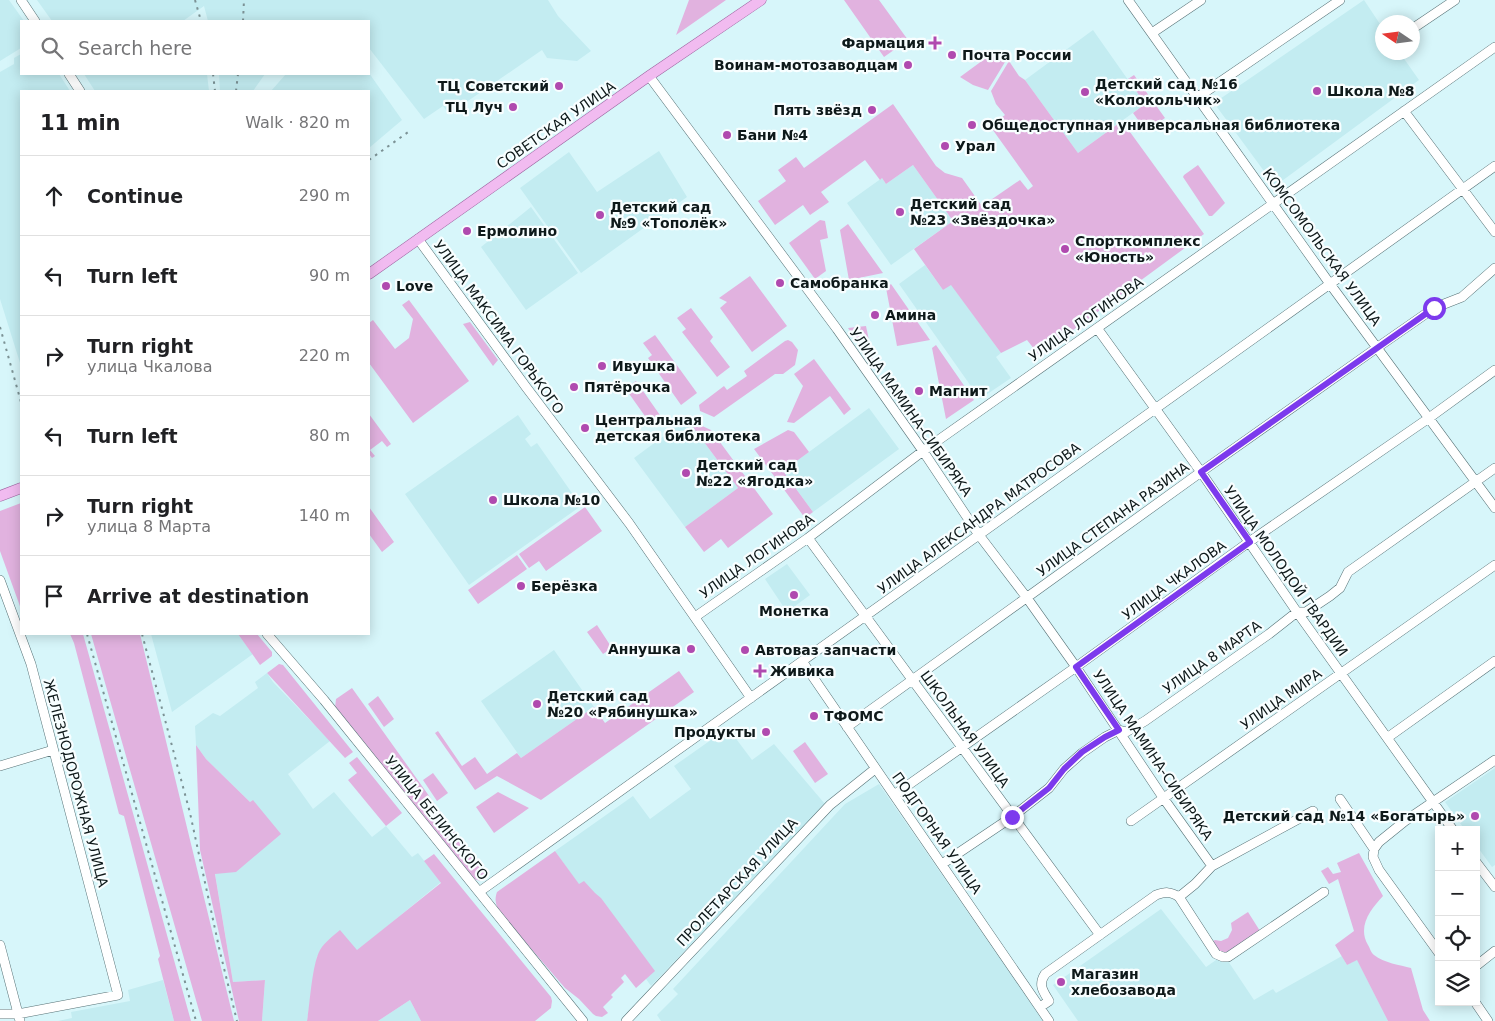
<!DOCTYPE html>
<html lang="en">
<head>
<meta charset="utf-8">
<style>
	:root { --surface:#fff; --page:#f2f2f2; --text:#202124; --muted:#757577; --line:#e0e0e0 }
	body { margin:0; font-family:"DejaVu Sans",sans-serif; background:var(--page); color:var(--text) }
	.controls { position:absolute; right:15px; bottom:15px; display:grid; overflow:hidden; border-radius:0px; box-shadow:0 2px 12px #0003 }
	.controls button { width:45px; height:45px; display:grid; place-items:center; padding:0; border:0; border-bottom:1px solid var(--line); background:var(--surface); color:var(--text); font:25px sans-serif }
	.compass { position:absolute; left:1375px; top:15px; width:45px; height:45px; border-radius:50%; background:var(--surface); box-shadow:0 2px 12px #0003; rotate:283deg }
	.stop { position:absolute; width:15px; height:15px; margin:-11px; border:4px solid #7c3aed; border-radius:50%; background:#fff }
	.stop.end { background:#7c3aed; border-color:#fff; box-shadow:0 1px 5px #0008 }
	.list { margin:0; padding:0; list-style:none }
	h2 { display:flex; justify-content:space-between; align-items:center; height:65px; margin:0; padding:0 20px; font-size:21px }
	h2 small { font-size:16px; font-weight:400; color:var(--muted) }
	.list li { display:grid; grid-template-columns:32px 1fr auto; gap:15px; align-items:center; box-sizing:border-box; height:80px; padding:0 20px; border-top:1px solid var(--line) }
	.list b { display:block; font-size:19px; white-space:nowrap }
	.list p { margin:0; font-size:16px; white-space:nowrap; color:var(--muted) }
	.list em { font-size:16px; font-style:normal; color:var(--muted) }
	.icon { flex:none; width:28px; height:28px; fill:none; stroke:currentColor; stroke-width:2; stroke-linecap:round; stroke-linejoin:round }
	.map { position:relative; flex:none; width:1495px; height:1021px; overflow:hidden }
	.search { position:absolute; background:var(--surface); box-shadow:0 2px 12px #0003; left:20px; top:20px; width:350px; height:55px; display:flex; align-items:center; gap:12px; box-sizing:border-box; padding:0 18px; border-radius:0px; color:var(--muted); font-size:19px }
	.panel { position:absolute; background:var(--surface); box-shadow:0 2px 12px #0003; left:20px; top:90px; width:350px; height:545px; border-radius:0px }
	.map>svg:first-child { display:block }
</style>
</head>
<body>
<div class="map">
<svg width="1495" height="1021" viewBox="0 0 1495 1021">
	<rect width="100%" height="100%" fill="#d7f6fa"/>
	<!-- built -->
	<path fill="#c3ecf1" d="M0 0H9L24 21H21V48L0 61Z
		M37 0H548L558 16 591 51 577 61 547 58 542 50 449 114 443 106 424 119 369 48V21H208L204 6 183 21H52Z
		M1364 0 1382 27V52L1400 53 1419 80 1275 186 1214 103Z
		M1093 30 1145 104 1078 153 1025 80Z
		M21 54V74H59L70 91H21V366L0 299V72L14 64V58Z
		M369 73 402 120 369 148V91H271L286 74Z
		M84 74H207L209 91H95Z
		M219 74H265L253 91H220Z
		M659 151 687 197 581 273 520 188 569 152 597 192Z
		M913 165 953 221 891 265 847 203 882 178 886 184Z
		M531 207 578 273 526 310 481 247Z
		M925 265 943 290 951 284 1001 353 996 357 1011 378 980 399 899 284Z
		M869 408 899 449 813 512 783 471Z
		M518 415 531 434 525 439 531 447 537 443 581 506 469 585 405 494Z
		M687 419 738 488 685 527 634 458Z
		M787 564 810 595 787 612 765 579Z
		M151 634H238L253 654 172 712Z
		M554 650 594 707 521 758 481 701Z
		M267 673 273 682 330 741 288 774 313 809 334 792 372 837 386 826 412 857 418 853 441 882 357 951 317 956 307 1021H262L265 980 233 982 215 873 253 800 250 802 206 759 196 745 195 726 213 713 220 716 258 688 255 682Z
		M728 728 752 760 774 744 825 804 651 986 555 851 633 796 650 819 691 789 674 766Z
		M1495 768V865L1492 867 1476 845V830H1465L1445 802Z
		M879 784 1043 1021H661L657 1015 678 994 673 989 845 804Z
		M1161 909 1206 967 1219 958 1228 961 1254 1000 1273 989 1276 993 1342 956 1347 965 1357 959 1388 1021H1078L1053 985Z
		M163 980 174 1021H58L72 1018 71 1012 130 1001 128 990Z
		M410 1000 421 1021H378Z"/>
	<!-- green -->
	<path fill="#e1b2df" d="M689 0H726L676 35Z
		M844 0H879L908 40 884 57Z
		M990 55 1005 62 988 90 973 85 960 77Z
		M1009 61 1019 76 1025 80 1078 153 1122 121 1204 234 1039 355 1027 340 1001 353 951 285 943 290 914 249 953 221 913 165 886 184 882 178 880 180 865 160 821 192 829 202 810 215 803 205 775 225 758 201 786 181 778 170 796 157 804 168 893 104 936 166 945 173 962 178 982 206 1020 180 1028 190 1033 186 990 126 1005 115 996 104 991 91Z
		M1134 75 1165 118 1146 131 1133 113 1145 104 1128 79Z
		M1198 165 1225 203 1212 216H1209L1183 177 1184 175Z
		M820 220 825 221 828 238 820 240 826 271 815 279 789 243Z
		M848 224 883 273 849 280 840 230Z
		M750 276 787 326 752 352 720 308 727 302 719 298Z
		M891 284 930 340 897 346 886 288Z
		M409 300 469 381 413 423 369 363V323L373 320 395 349 409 338 413 319 402 305Z
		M691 308 713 337 710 341 730 367 717 377 682 332 686 329 677 318Z
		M470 322 498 360 493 366 463 324Z
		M866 326 873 360H870L848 328Z
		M655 335 697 393 681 405 648 358 652 355 643 343Z
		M788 340 792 342 798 350 795 365 783 374H775L714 417 700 411 699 405 724 386 727 390 747 376 744 371 785 341Z
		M936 345 974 400 946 419 932 348Z
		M814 359 851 409 844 415 830 396 794 423 787 422 803 386 794 374Z
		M636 381 662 418 652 426 625 388Z
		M369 414 391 444 387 447 382 441 370 450 375 456 372 458 369 454Z
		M687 419 711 430 773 514 728 548 721 539 704 552 685 527 738 488Z
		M788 430 794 432 809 452 783 471 813 512 805 518 754 449Z
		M21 503V609L0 551V511Z
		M369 507 394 542 382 552 369 534Z
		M585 507 602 531 546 571 539 561 529 568 519 554Z
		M517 555 527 569 478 604 468 590Z
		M597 625 612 648 603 654 587 632Z
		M70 634H83L191 1021H174L158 959 160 956 124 816 119 814 74 643Z
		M91 634H140L234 1021H202Z
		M238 634H257L272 652V656L260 665Z
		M279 664 283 665 353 752 345 758 267 673Z
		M679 671 694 692 541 800 497 776 475 790 435 733 438 731 462 766 475 757 487 774 517 753 521 758 594 707 605 723Z
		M352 688 487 877 480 881 474 879 335 708 336 699Z
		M378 696 394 719 384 727 368 704Z
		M805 742 828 774 815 783 793 751Z
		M196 745 206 759 250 802 253 800 281 834 236 872 215 874 233 982 265 980 262 1021H239L200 850Z
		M357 757 402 813 386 826 348 780 357 773 349 763Z
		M433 773 448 793 437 801 423 780Z
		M498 792 529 808 494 833 476 807Z
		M555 851 579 884 584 881 595 893 601 898 655 971 636 988 625 974 621 978 624 982 611 995 613 997 603 1007 608 1013 602 1017 596 1016 593 1014 579 999 565 988 501 914C496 906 494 901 497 892Z
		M1359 853 1383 896C1371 909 1357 926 1368 945 1370 948 1371 953 1374 955 1384 963 1400 965 1411 968L1423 1010 1430 1021H1388L1357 960 1347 965 1335 945 1354 931 1338 879 1329 884 1321 871 1328 867 1333 874 1341 872 1337 863Z
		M434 854 551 997 552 1001 551 1008 535 1021H421L410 1000 378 1021H307C310 1004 312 964 320 950 325 942 333 936 340 930L357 950 441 883 424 861Z
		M1248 912 1260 931 1228 952C1219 953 1217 949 1213 941L1215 940 1221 941 1228 938 1232 930 1231 923Z"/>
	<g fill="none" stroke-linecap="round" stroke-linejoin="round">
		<!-- minor casing -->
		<g stroke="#577276" stroke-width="10">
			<path id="minor" d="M21 0 35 21
				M1128 0 1330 284 1495 508
				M1412 29 1455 0
				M1152 33 1201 0
				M69 74 80 91
				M649 76 837 329 923 451 979 535 1027 598 1076 667 1164 799 1212 866
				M1198 97 1340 0
				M1404 111 1495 232
				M418 239 526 387 629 523 751 698
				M1097 328 1201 472 1297 612 1453 830
				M808 538 1100 935
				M0 580 31 664 118 995 18 1014H0
				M695 617 808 538 923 451 1495 47
				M267 634 324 700 583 1021
				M802 661 1049 1021
				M847 727 1201 472 1378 347 1434 308 1462 297 1495 268
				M1387 738 1495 661
				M0 766 53 750
				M894 795 1076 667 1249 542 1429 418 1495 370
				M1340 799 1374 849 1373 857 1379 870 1439 953
				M1131 821 1495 565
				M1374 849 1379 842 1405 821 1495 760
				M1476 862 1495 887
				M942 864 1012 817 1049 788 1064 769 1082 753 1105 737 1119 730 1126 732 1145 721 1269 634 1297 612H1306L1330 596 1340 588 1348 572 1495 468
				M479 892 1495 166
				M1179 897 1216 954 1223 957H1228L1324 892
				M0 945 20 1021
				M1476 966 1495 951
				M1475 1002 1488 1021
				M1040 1007 1049 1001C1043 991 1038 985 1045 974L1156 895C1165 892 1170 891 1179 897L1195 884 1212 866 1313 811
				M626 1021 830 805 875 769"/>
		</g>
		<!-- major casing -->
		<g stroke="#9c649f" stroke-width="11">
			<path id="major" d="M369 274 649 76 761 0
				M0 496 21 488"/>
		</g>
		<!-- minor -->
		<use href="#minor" stroke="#fff" stroke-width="9"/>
		<!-- major -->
		<use href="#major" stroke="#f1bbf0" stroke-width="10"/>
		<!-- rail -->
		<path stroke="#7c9295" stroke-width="2" stroke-dasharray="2.5 5" stroke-linecap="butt" d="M195 0 201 21
			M243 21 244 0
			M213 74 215 91
			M236 91 238 74
			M369 160 411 130
			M0 327 21 402
			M87 634 196 1021
			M142 634 190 813 220 952 237 1021"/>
	</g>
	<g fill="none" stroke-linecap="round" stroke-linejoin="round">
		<!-- route -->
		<path stroke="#7c3aed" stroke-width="6" d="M1012 817 1049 788 1064 769 1082 752 1105 737 1119 730 1076 667 1250 542 1201 472 1434 308"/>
	</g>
	<!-- markers -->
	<g fill="#b04aaf" stroke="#f8feff" stroke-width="2">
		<path d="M932.5 35.5h5v5h5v5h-5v5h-5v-5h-5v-5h5z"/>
		<circle cx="952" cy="55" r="5"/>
		<circle cx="908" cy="65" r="5"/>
		<circle cx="559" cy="86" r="5"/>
		<circle cx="1317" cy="91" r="5"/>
		<circle cx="1085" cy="92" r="5"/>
		<circle cx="513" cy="107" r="5"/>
		<circle cx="872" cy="110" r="5"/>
		<circle cx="972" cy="125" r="5"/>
		<circle cx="727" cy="135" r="5"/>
		<circle cx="945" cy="146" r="5"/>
		<circle cx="900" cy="212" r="5"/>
		<circle cx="600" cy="215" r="5"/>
		<circle cx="467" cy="231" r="5"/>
		<circle cx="1065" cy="249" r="5"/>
		<circle cx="780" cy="283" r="5"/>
		<circle cx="386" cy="286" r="5"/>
		<circle cx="875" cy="315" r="5"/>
		<circle cx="602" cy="366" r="5"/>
		<circle cx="574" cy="387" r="5"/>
		<circle cx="919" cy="391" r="5"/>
		<circle cx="585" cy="428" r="5"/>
		<circle cx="686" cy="473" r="5"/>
		<circle cx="493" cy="500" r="5"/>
		<circle cx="521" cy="586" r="5"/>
		<circle cx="794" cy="595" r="5"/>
		<circle cx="691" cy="649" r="5"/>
		<circle cx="745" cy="650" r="5"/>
		<path d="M757.5 663.5h5v5h5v5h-5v5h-5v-5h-5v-5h5z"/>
		<circle cx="537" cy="704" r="5"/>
		<circle cx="814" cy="716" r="5"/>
		<circle cx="766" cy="732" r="5"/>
		<circle cx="1475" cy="816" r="5"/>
		<circle cx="1061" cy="982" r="5"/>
	</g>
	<g text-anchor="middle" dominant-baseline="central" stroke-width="4.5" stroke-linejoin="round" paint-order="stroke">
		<!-- poi labels -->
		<g font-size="14" font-weight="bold" fill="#0e191a" stroke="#f8feff" text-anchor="start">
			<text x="925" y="43" text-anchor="end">Фармация</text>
			<text x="962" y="55">Почта России</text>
			<text x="898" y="65" text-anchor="end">Воинам-мотозаводцам</text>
			<text x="1095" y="84">Детский сад №16<tspan x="1095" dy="16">«Колокольчик»</tspan></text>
			<text x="549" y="86" text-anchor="end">ТЦ Советский</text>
			<text x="1327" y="91">Школа №8</text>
			<text x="503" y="107" text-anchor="end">ТЦ Луч</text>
			<text x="862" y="110" text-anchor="end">Пять звёзд</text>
			<text x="982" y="125">Общедоступная универсальная библиотека</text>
			<text x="737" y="135">Бани №4</text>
			<text x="955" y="146">Урал</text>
			<text x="910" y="204">Детский сад<tspan x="910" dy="16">№23 «Звёздочка»</tspan></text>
			<text x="610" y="207">Детский сад<tspan x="610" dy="16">№9 «Тополёк»</tspan></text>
			<text x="477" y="231">Ермолино</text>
			<text x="1075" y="241">Спорткомплекс<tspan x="1075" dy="16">«Юность»</tspan></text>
			<text x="790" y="283">Самобранка</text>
			<text x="396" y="286">Love</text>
			<text x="885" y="315">Амина</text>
			<text x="612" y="366">Ивушка</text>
			<text x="584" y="387">Пятёрочка</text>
			<text x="929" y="391">Магнит</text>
			<text x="595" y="420">Центральная<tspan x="595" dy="16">детская библиотека</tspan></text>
			<text x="696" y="465">Детский сад<tspan x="696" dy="16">№22 «Ягодка»</tspan></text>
			<text x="503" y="500">Школа №10</text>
			<text x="531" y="586">Берёзка</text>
			<text x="794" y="611" text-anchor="middle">Монетка</text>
			<text x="681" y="649" text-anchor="end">Аннушка</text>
			<text x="755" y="650">Автоваз запчасти</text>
			<text x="770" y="671">Живика</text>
			<text x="547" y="696">Детский сад<tspan x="547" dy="16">№20 «Рябинушка»</tspan></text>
			<text x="824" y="716">ТФОМС</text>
			<text x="756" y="732" text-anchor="end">Продукты</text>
			<text x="1465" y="816" text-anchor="end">Детский сад №14 «Богатырь»</text>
			<text x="1071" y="974">Магазин<tspan x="1071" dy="16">хлебозавода</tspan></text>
		</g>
		<!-- street labels -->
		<g font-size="14" fill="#0e191a" stroke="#f8feff">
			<text transform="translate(556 125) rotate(-35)">СОВЕТСКАЯ УЛИЦА</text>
			<text transform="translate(1322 247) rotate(54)">КОМСОМОЛЬСКАЯ УЛИЦА</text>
			<text transform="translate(1086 319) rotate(-35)">УЛИЦА ЛОГИНОВА</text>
			<text transform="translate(499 327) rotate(54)">УЛИЦА МАКСИМА ГОРЬКОГО</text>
			<text transform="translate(911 412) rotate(55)">УЛИЦА МАМИНА-СИБИРЯКА</text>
			<text transform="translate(979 518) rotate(-36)">УЛИЦА АЛЕКСАНДРА МАТРОСОВА</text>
			<text transform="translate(1113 519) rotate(-36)">УЛИЦА СТЕПАНА РАЗИНА</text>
			<text transform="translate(757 556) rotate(-35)">УЛИЦА ЛОГИНОВА</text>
			<text transform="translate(1286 571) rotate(55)">УЛИЦА МОЛОДОЙ ГВАРДИИ</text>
			<text transform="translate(1174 580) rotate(-36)">УЛИЦА ЧКАЛОВА</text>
			<text transform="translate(1212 657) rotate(-35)">УЛИЦА 8 МАРТА</text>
			<text transform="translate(1281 699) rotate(-35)">УЛИЦА МИРА</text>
			<text transform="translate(965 729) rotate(54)">ШКОЛЬНАЯ УЛИЦА</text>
			<text transform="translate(1153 755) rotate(56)">УЛИЦА МАМИНА-СИБИРЯКА</text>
			<text transform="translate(76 783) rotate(75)">ЖЕЛЕЗНОДОРОЖНАЯ УЛИЦА</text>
			<text transform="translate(437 818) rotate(51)">УЛИЦА БЕЛИНСКОГО</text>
			<text transform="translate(937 833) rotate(55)">ПОДГОРНАЯ УЛИЦА</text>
			<text transform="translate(737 882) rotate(-47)">ПРОЛЕТАРСКАЯ УЛИЦА</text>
		</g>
	</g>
</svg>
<div class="controls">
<button>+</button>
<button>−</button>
<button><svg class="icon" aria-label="locate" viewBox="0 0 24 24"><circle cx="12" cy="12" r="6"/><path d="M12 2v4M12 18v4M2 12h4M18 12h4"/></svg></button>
<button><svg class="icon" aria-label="layers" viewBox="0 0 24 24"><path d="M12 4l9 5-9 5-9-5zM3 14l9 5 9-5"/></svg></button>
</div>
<svg class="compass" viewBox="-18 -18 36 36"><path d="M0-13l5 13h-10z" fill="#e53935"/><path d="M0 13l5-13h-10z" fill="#757577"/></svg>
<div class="stop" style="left:1434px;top:308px"></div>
<div class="stop end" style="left:1012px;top:817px"></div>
<div class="search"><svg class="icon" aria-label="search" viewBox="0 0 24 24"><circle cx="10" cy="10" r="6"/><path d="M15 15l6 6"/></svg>Search here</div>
<section class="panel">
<h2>11 min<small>Walk · 820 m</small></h2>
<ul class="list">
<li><svg class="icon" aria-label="ahead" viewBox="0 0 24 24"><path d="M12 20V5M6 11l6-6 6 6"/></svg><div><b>Continue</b></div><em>290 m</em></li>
<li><svg class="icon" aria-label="left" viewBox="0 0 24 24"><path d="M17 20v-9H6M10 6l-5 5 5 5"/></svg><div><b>Turn left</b></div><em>90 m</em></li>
<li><svg class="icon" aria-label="right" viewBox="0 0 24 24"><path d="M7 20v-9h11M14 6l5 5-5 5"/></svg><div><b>Turn right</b><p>улица Чкалова</p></div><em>220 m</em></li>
<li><svg class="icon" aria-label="left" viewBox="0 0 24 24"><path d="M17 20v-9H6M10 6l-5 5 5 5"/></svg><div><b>Turn left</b></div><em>80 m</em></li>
<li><svg class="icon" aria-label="right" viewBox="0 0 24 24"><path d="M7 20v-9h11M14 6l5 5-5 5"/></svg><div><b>Turn right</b><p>улица 8 Марта</p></div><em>140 m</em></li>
<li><svg class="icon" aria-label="arrive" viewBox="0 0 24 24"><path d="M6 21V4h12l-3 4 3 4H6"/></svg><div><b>Arrive at destination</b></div></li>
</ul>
</section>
</div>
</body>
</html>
